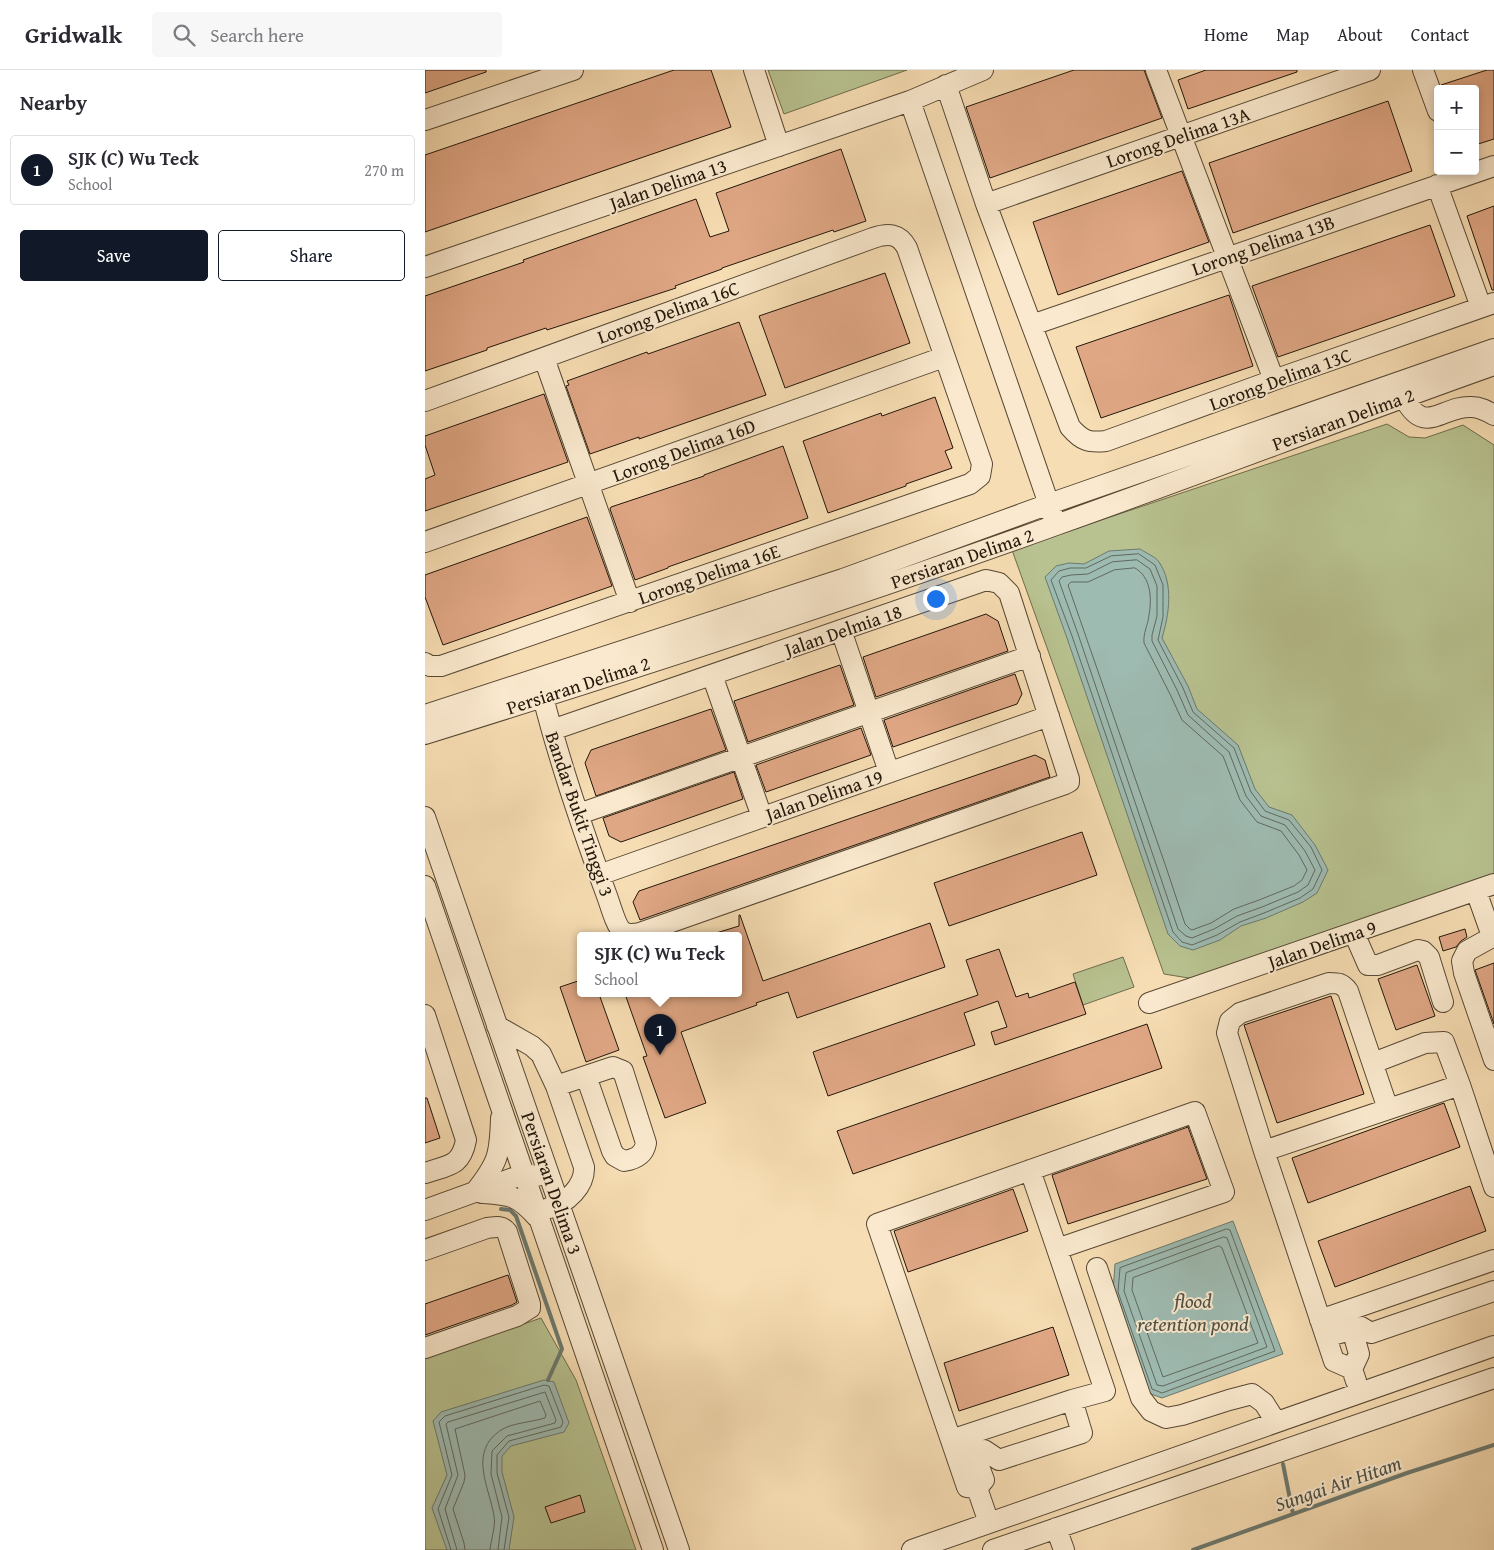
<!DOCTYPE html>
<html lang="en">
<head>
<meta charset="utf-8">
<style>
	:root { --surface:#fff; --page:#f7f7f7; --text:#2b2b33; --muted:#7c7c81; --line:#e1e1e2; --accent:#111827 }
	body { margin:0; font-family:"Gentium Book Plus",serif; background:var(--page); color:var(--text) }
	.controls { position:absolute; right:15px; top:15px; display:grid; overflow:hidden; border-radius:5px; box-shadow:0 2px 8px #0003 }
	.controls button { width:45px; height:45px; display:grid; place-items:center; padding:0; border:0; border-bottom:1px solid var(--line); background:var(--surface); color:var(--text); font:25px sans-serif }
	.you { position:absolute; left:510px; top:528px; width:18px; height:18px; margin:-12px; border:4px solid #fff; border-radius:50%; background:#1a73e8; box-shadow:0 0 0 8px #1a73e833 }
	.badge { display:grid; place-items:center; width:32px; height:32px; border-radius:50%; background:var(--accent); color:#fff; font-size:16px; font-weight:700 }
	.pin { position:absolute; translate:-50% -41px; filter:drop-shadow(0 1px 2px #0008) }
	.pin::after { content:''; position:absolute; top:26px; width:18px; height:15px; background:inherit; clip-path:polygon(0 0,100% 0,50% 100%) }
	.popup { position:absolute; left:152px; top:862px; width:165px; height:65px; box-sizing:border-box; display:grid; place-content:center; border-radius:5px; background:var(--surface); filter:drop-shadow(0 1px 4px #0005); font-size:16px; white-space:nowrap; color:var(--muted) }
	.popup b { font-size:19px; color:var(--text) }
	.popup::after { content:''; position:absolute; left:50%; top:100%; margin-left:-10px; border:10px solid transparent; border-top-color:var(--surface) }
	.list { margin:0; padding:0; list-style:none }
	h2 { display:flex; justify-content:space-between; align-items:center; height:65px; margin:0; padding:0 20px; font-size:21px }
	h2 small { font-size:16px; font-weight:400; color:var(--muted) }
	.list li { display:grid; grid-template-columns:32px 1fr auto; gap:15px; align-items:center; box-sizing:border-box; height:70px; margin:0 10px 10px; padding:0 10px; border:1px solid var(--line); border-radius:5px }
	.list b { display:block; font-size:19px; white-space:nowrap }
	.list p { margin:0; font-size:16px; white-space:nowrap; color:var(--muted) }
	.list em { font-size:16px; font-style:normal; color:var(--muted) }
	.actions { display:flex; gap:10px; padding:15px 20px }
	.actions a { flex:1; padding:11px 0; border:1px solid var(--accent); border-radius:5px; text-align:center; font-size:18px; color:var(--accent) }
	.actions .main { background:var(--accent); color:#fff }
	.icon { flex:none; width:28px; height:28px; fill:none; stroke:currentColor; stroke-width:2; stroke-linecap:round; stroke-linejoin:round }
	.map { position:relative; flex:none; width:1069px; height:1480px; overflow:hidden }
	header { display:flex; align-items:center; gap:30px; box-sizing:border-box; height:70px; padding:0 25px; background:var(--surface); border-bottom:1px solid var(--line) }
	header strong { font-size:24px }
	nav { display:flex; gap:28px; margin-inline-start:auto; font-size:18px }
	.search { width:350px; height:45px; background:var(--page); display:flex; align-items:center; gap:12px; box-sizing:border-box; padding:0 18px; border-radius:5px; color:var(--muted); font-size:19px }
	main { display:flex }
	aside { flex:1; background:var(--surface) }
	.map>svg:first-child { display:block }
</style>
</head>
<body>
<header>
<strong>Gridwalk</strong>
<div class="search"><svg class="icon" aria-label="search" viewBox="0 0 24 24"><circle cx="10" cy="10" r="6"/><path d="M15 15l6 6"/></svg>Search here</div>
<nav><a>Home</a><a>Map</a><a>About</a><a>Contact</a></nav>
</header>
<main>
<aside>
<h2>Nearby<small></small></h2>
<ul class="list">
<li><span class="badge">1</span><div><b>SJK (C) Wu Teck</b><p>School</p></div><em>270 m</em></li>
</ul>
<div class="actions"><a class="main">Save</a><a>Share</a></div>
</aside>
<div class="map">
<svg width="1069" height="1480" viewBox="0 0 1069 1480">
	<rect width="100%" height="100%" fill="#f7ddb3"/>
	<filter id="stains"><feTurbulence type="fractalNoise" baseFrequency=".004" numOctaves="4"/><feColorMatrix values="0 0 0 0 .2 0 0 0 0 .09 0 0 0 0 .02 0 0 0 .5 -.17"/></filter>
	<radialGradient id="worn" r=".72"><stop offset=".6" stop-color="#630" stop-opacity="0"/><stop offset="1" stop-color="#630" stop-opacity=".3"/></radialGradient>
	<!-- green -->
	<path fill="#b8c290" stroke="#6d6c4d" d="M343 0H482L359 44Z
		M962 354 984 367 1000 368 1038 355 1069 375V810L782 911 739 904 587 480Z
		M698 887 709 917 658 935 648 904Z
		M116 1248 151 1310 211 1480H0V1288Z"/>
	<!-- water -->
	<path fill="#9ebbb2" stroke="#6c796f" d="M715 479C721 483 731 487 734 492 749 514 744 545 737 568L763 616 772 639 813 675 830 719 844 737 867 745 890 775 903 800 892 823 878 832 841 848 816 856 795 870 768 880 755 876 743 864 642 568 620 507 631 496 644 493 659 494 684 481Z
		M808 1151 858 1284 737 1328 723 1323 688 1222 690 1194Z
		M119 1310 129 1312 144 1353 139 1362 86 1376 77 1386V1402L89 1447 84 1480H22L7 1438 22 1405 8 1351 16 1342Z"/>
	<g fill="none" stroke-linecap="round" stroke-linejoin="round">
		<!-- shore -->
		<path stroke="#60695e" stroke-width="1" d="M714 484 730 495 738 515V547L733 570 758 618 768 642 809 678 826 722 840 741 864 750 886 777 897 800 888 819 875 828 839 843 815 852 792 865 767 875 757 872 748 862 647 566 626 510 634 501 645 498H661L686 486Z
			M712 490 725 499 732 516V546L727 565V571L752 620 763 645 804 682 821 726 836 746 860 755 880 781 890 800 883 815 873 822 837 837 812 846 789 859 767 868 761 866 753 859 653 564 634 511 637 507 646 505 663 504 687 492Z
			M710 498C726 507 727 528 724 545 723 555 718 563 719 573L745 624 757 650 798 686 815 730 832 752 856 761 874 785 882 800 877 810 869 816 834 830 809 839 786 853 767 860 765 859 760 854 742 800 643 515 646 512H663L689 500Z
			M802 1159 805 1160 850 1281 737 1323 727 1319 693 1222 695 1198Z
			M799 1167 802 1168 842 1277 738 1316 732 1315 699 1221 701 1203Z
			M794 1176 797 1178 833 1273 738 1307 707 1220 708 1208Z
			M26 1480 13 1439 27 1405 14 1352 20 1346 119 1315 124 1316 138 1352 136 1357 84 1371 72 1385V1403L84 1447 79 1480
			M32 1480 20 1439 33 1405 21 1354 23 1352 120 1322 131 1350 130 1353 82 1366 67 1381 66 1404 77 1447 73 1480
			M40 1480 39 1473 28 1439 39 1412 40 1405 30 1359 115 1331 121 1345 120 1348C107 1352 87 1353 76 1360 43 1382 64 1416 69 1446 71 1456 66 1469 65 1480"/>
		<!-- stream -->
		<path stroke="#6c796f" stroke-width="4" d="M76 1139 85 1140 91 1146 137 1279 123 1310
			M858 1394 868 1444
			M768 1480 982 1403 1069 1375"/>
	</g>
	<!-- building -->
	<path fill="#e0a785" stroke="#22170a" d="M0 0H61V2L0 23Z
		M249 0H286L306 57 0 162V85Z
		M649 0H719L737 48 565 108 541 37Z
		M781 0H872V2L763 39 753 10Z
		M1062 0H1069V69L1050 75V19H1018L1016 15Z
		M963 31 987 101 808 163 784 93Z
		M416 79 441 151 409 162 408 160 297 198V199L250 216 251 218 122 260 121 258 62 278V280L0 301V226L99 192 98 190 271 129 285 167 304 161 291 123Z
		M757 101 784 172 633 225 608 152Z
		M1069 136V220H1067L1042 146Z
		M1005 155 1030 226 853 287 827 216Z
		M460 203 485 273 360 318 334 246Z
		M804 225 828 296 676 348 651 277Z
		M314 252 341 325 214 369V367L165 384 141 316 144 315 142 311 222 282 223 284Z
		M119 324 143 392 0 441V409L10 405 0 375V366Z
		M510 327 528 378 520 381 527 398 481 414V416L403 443 378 371 456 343 457 346Z
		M358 376 383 448 243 497V498L210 510 185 439 186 437 279 406V405Z
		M162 447 187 516 18 575 0 527V505Z
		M561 544 573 551 583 581 451 627 438 587Z
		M415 595 429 635 323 672 309 631Z
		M590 604 597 624 592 634 468 677 459 650Z
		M286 639 301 680 171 726 160 693 166 680Z
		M436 658 446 685 341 722 331 695Z
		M610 685 620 690 625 707 215 850 208 832 214 821Z
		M309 702 318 729 196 772 184 766 178 748Z
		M657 762 672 805 524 856 509 813Z
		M314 845H315L338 911 505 853 520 897 372 948 363 922 331 933 332 935 256 962 281 1033 240 1048 218 987 222 986 200 924H314V866H288V864L314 856Z
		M1040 859 1042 867 1036 871 1031 877 1018 881 1014 867Z
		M574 879 591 927 603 923 604 928 650 912 661 944 570 975 566 962 582 957 573 931 539 943 550 975 403 1026 388 982 553 925 541 890Z
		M1069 893V954L1050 900Z
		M992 895 1010 946 971 960 953 909Z
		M156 910V924H174L194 980 161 992 135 917Z
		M906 926 939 1024 852 1053 819 955Z
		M722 954 737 998 428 1104 412 1061Z
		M0 1028H2L15 1068 0 1073Z
		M1019 1033 1035 1077 883 1133 867 1088Z
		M763 1057 782 1109 643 1154 627 1105Z
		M1045 1116 1061 1161 910 1217 893 1171Z
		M588 1119 603 1161 483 1202 469 1161Z
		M83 1205 92 1232 87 1235 0 1265V1234Z
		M628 1257 644 1305 534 1341 519 1293Z
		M155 1425 160 1442 126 1453 120 1437Z"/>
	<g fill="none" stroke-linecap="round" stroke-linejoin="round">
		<!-- minor casing -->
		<g stroke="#574834" stroke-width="22">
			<path id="minor" d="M329 0 354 76
				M731 0 849 310
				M998 0 1013 41
				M521 15 561 134 645 357C657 371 664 373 681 371L849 310 1069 233
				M485 31 628 446
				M0 50 148 0
				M1012 115 1056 237
				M561 134 945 0
				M0 197 485 31 558 0
				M607 255 1069 96
				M119 288 205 532
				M979 327C999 368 1017 335 1047 337 1055 337 1062 341 1069 345
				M0 331 448 168C463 163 474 163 482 178L557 394 555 406 545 414 16 596H5L0 593
				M0 472 519 287
				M416 560 464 702
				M287 605 337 747
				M118 627C135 694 158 761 182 826 185 834 191 856 197 861 202 865 209 864 215 863L640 714 644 712V709L584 523 574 513 561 510 127 660
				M0 645 418 509 624 434 1069 279
				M0 664C212 598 423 530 631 455 778 403 922 347 1069 295
				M154 744 605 586
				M0 747 254 1480
				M174 805 624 646
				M0 816 228 1480
				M1051 821 1067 866
				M929 863 943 895H953L993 880 998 881 1004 887 1018 932
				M1069 866 1042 881 1037 891 1039 903 1069 990
				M724 933 1069 814
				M0 945 41 1070C36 1097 23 1095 0 1103
				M72 956 107 976 116 984 131 1016 159 1097C160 1116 142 1133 124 1138
				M948 993 1000 973 1019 972 1035 1015 1069 1117
				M131 1016 188 997 198 1001 221 1073C219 1085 211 1089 199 1091L190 1086 187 1081 161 1006
				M839 1081 802 963 805 951 815 943 904 913C913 913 917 913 923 921L963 1039
				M605 1100 632 1179
				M50 1122C73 1093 75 1085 76 1048
				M57 1123C86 1125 92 1125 112 1147
				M0 1140 99 1104 112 1106
				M0 1180 62 1158C70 1157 77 1155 82 1162L105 1234V1238L92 1246 0 1278
				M672 1198 716 1328 726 1341 741 1348 757 1345 804 1330 827 1324 839 1333 851 1352
				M895 1250 1069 1190
				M927 1259 934 1284 927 1299 931 1311
				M901 1267 936 1257 946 1263 1069 1221
				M927 1299 909 1291 839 1081 1035 1015
				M526 1370 647 1330
				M549 1383 559 1410 552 1418
				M533 1388 559 1380 574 1390 657 1363 647 1330 680 1321 632 1179 799 1122 770 1042 452 1154 542 1417 552 1418
				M552 1418 564 1453
				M631 1458 639 1480
				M487 1480 1069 1276
				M568 1480 1069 1308"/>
		</g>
		<!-- minor -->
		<use href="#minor" stroke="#fae9ce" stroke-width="20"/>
	</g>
	<g text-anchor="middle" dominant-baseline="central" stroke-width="4" stroke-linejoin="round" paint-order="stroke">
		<!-- street labels -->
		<g font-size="19" fill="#22170a" stroke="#fae9ce">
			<text transform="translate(753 67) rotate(-19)">Lorong Delima 13A</text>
			<text transform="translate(243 114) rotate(-19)">Jalan Delima 13</text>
			<text transform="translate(838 175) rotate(-19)">Lorong Delima 13B</text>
			<text transform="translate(243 242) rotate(-20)">Lorong Delima 16C</text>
			<text transform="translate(855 309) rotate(-20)">Lorong Delima 13C</text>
			<text transform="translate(918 349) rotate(-20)">Persiaran Delima 2</text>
			<text transform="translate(259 380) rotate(-20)">Lorong Delima 16D</text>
			<text transform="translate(537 488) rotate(-19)">Persiaran Delima 2</text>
			<text transform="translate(284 504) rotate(-19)">Lorong Delima 16E</text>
			<text transform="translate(418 560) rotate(-19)">Jalan Delmia 18</text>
			<text transform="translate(153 615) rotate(-18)">Persiaran Delima 2</text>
			<text transform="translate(399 725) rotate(-19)">Jalan Delima 19</text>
			<text transform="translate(155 744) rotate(71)">Bandar Bukit Tinggi 3</text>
			<text transform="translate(897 874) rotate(-19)">Jalan Delima 9</text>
			<text transform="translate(127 1113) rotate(71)">Persiaran Delima 3</text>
		</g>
		<!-- water labels -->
		<g font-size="20" font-style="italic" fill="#4d5045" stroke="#fae9ce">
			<text x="768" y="1230">flood<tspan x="768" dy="23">retention pond</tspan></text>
			<text transform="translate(913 1413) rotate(-19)">Sungai Air Hitam</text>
		</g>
	</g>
	<rect width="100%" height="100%" filter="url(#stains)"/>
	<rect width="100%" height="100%" fill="url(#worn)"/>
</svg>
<div class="controls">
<button>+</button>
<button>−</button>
</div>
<div class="you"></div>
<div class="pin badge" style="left:235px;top:985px">1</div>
<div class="popup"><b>SJK (C) Wu Teck</b>School</div>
</div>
</main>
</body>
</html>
